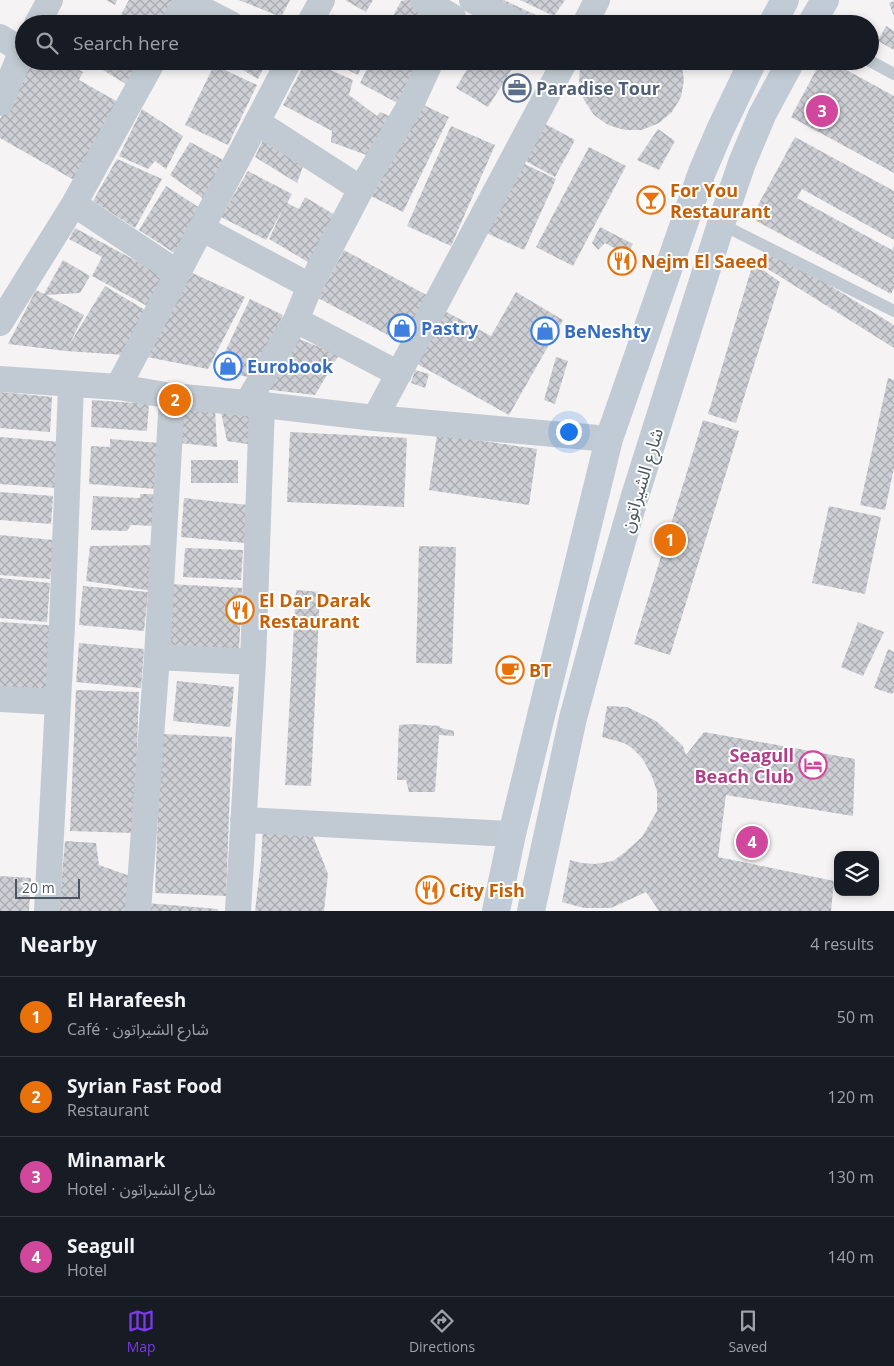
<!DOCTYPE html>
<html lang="en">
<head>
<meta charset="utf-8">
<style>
	:root { --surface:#171b24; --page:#242831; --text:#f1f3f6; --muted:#9ea1a6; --line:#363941; --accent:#7c3aed }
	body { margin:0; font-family:"Open Sans","Noto Sans Arabic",sans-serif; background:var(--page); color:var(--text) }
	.controls { position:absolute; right:15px; bottom:15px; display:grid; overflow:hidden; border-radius:10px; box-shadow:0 2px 8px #0003 }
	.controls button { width:45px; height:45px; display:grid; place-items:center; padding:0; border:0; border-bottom:1px solid var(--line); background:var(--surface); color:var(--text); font:25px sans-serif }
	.scale { position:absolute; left:15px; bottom:12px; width:65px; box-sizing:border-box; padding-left:5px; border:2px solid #4a5661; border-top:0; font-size:14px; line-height:18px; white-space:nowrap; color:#4a5661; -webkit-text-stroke:4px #fff; paint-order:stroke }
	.you { position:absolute; left:568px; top:431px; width:18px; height:18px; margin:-12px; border:4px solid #fff; border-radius:50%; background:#1a73e8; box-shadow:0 0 0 8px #1a73e833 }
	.badge { display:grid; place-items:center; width:32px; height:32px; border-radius:50%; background:var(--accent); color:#fff; font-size:16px; font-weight:700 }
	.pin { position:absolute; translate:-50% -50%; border:2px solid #fff; box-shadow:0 1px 5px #0006 }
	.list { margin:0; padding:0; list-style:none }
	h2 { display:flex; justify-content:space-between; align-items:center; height:65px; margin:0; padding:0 20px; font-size:21px }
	h2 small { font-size:16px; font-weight:400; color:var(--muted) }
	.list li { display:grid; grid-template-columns:32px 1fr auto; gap:15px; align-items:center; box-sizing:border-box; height:80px; padding:0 20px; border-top:1px solid var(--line) }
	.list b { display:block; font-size:19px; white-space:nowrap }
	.list p { margin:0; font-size:16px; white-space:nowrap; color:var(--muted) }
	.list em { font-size:16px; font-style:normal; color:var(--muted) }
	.icon { flex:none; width:28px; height:28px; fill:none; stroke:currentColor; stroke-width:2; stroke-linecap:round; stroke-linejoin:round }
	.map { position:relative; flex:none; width:894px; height:911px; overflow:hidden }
	.search { position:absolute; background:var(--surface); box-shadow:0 2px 8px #0003; left:15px; right:15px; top:15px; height:55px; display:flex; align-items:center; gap:12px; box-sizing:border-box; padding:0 18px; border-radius:28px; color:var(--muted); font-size:19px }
	.sheet { height:385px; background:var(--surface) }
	nav { display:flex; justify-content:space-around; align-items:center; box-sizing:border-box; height:70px; border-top:1px solid var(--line); background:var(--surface); font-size:14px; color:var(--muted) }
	nav a { display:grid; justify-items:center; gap:2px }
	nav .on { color:var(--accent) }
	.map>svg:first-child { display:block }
</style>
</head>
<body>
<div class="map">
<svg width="894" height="911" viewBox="0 0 894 911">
	<defs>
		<pattern id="building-cross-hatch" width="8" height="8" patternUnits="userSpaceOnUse" patternTransform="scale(1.25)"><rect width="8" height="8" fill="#cdcfd5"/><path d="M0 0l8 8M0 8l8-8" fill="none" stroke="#a8abb0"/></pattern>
	</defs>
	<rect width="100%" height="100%" fill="#f5f3f3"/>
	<!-- building -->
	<path fill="url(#building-cross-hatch)" d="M106 0H117L115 5Z
		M129 0H175L162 24H137L121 15Z
		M239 0H290L281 17Z
		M345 0H373L366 12Z
		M406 0H421L443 24H389L401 1Z
		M488 0H504L555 24H475Z
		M520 0H565L554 16Z
		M894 1V16L889 3Z
		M332 14 351 24H326Z
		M247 15 263 24H241Z
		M886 26 894 31V50L878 41Z
		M33 61H63L83 72 79 80 125 106 81 184 0 138V119Z
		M94 61H151L134 89 93 64Z
		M227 61H267L258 79Z
		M306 61H310L353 80 349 95 377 116 380 112 394 118 372 157 331 142 332 131 283 105Z
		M329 61H364L358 75Z
		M371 61H422L401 105 360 83Z
		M472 61H511L515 64 488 107 456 88Z
		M524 61H537L535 67Z
		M582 61H681L684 80 681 97 672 112 659 123 642 130H625L608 125 594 115 584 100 579 84 580 67Z
		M821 61H830L894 96V173L791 117Z
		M214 65 257 85 228 145 185 125Z
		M413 100 449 117 403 212 367 194Z
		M142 109 183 136 166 169 155 161 148 169 119 156Z
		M540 121 575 140 555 177 520 158Z
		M451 126 495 145 451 246 407 226Z
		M268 129 311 144 297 183 255 157Z
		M658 129 675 141 659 170 637 160Z
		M795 137 894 191V240L802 189 797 198 892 250 894 246V288L891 294 751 218Z
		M190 142 229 163 208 202 170 175Z
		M589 147 626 166 573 266 536 247Z
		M117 159 162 179 135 228 93 201Z
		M516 160 556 179 524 250 484 232Z
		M248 171 292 194 287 203 299 209 305 197 340 218 313 265 269 239 283 209 266 240 221 217Z
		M166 186 206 212 182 258 139 230Z
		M600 227 633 244 627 255 605 243 598 250 592 243Z
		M75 228 166 277 149 307 92 276 102 257 69 239Z
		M769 248 894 325V348L760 264Z
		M344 250 430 297 405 344 318 298Z
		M63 260 90 276 80 293 46 295 84 315 69 345 105 286 150 313 125 355 66 351 8 344 36 290 44 294Z
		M753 263 780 282 736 423 708 414Z
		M190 272 245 297 208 369 147 357Z
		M516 292 563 320 509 415 412 361 441 309 491 336Z
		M250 299 283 315 254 378 216 371Z
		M294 337 339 355 315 395 263 389Z
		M556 357 568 361 555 404 544 400Z
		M415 370 429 374 425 388 411 383Z
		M888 378 894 380V468L885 510 860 505Z
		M0 392 52 397 50 432 0 428Z
		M92 400 149 404 147 431 91 427Z
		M215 408 217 447 180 443 184 409Z
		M221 412 254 416V445L227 441Z
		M703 420 739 431 670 655 634 644Z
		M290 432 407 438 404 507 287 502Z
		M437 434 537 449 529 505 429 490Z
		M0 437 61 442 57 488 0 484Z
		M110 439 160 443 157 489 89 484 91 446 110 447Z
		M191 460H238V483H191Z
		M0 492 53 496 51 524 0 520Z
		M140 494H157L156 526 131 525 127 531 91 530 93 496 140 498Z
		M184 498 248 505 245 543 181 537Z
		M829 506 881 517 865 594 812 583Z
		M0 535 54 540 50 579 0 575Z
		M156 545 153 591 86 581 90 546Z
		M419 546 456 547 452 664 416 663Z
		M185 548 243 550 241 580 183 577Z
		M0 578 50 583 47 622 0 618Z
		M169 584 242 588 239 650 166 646Z
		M83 586 148 592 144 631 79 625Z
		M296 590 320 592 311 786 285 785Z
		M0 622 62 626 57 702 0 693Z
		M858 622 884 632 863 676 841 667Z
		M79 643 144 649 141 688 76 682Z
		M888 649 894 652V691L892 694 874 688Z
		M177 681 234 687 230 727 173 721Z
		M76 690 139 692 134 833 70 831Z
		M607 706 627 707 656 721 683 746 686 755 704 732 855 759 853 816 726 795 718 857 834 881 831 911H659L646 892 611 908H584L562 902 570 860 582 863 595 864 613 861 624 853 642 837 657 811V791L651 774 642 758 632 748 624 743 602 737Z
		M412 724 440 726V728L454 731V736L439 735 435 792H409L406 780H397L399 725Z
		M161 734 232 737 226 896 155 893Z
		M263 827 311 831 328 874 324 911H255L261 861Z
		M65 841 96 843 99 865 130 876V911H59Z
		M0 876 31 878 29 911H0Z
		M146 903 218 909V911H146Z"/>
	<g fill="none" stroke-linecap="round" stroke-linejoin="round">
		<!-- lane -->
		<path stroke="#c1cad2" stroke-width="12" d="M870 61 894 74
			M721 224 894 311"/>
		<!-- street -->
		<path stroke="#c1cad2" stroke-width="26" d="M423 0 453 17
			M472 0 518 24
			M186 1 231 24
			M37 24 50 0
			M173 24 187 0
			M309 24 322 0
			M585 24 597 0
			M0 37 21 50
			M0 103 24 46
			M257 122 361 189
			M74 204 178 273
			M201 228 310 286
			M296 320 399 374
			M0 323 74 204 153 61
			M0 379 118 387 172 396 247 403 375 418 609 439
			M118 387 289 61
			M247 403 296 320 310 286 361 189 413 100 431 61
			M375 418 565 61
			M157 657 253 662
			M0 699 57 702
			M243 820 512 834
			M47 911 62 626 71 385
			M138 911 157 657 172 396
			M238 911 253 662 262 405"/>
		<!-- secondary -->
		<path stroke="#c1cbd6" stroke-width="28" d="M772 24 785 0
			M811 24 825 0
			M496 911 512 834 609 439 702 172 720 130 753 61
			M531 911 573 718 603 607 634 499 721 224 742 163 762 115 791 61"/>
	</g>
	<!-- icons -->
	<defs>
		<g id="office-ring" transform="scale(1.4375)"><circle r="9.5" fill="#fff" stroke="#5c6f8a" stroke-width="1.5"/><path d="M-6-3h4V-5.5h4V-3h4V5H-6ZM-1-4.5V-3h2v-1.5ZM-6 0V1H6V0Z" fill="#5c6f8a"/></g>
		<g id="bar-ring" transform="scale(1.4375)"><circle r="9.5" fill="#fff" stroke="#e8710a" stroke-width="1.5"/><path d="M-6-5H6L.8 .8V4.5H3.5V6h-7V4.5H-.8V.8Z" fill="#e8710a"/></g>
		<g id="restaurant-ring" transform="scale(1.4375)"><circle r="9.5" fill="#fff" stroke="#e8710a" stroke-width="1.5"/><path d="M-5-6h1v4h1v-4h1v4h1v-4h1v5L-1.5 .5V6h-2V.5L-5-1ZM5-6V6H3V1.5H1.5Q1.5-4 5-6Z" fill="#e8710a"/></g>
		<g id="shop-ring" transform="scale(1.4375)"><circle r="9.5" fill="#fff" stroke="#3f7fe0" stroke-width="1.5"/><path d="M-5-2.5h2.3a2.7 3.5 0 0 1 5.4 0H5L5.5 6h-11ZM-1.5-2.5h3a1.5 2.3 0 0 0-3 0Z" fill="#3f7fe0"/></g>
		<g id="cafe-ring" transform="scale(1.4375)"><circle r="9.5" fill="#fff" stroke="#e8710a" stroke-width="1.5"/><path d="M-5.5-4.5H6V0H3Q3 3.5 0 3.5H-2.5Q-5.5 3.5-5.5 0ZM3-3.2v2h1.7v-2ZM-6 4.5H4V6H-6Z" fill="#e8710a"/></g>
		<g id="hotel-ring" transform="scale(1.4375)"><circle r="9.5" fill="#fff" stroke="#d1479c" stroke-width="1.5"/><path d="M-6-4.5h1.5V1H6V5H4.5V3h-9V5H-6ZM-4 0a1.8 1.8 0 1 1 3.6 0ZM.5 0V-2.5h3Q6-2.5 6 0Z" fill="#d1479c"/></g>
	</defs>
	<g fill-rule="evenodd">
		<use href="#office-ring" x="517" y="88"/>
		<use href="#bar-ring" x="651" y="200"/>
		<use href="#restaurant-ring" x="622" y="261"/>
		<use href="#shop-ring" x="402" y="328"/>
		<use href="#shop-ring" x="545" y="331"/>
		<use href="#shop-ring" x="228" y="366"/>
		<use href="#restaurant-ring" x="240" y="610"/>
		<use href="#cafe-ring" x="510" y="670"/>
		<use href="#hotel-ring" x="813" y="765"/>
		<use href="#restaurant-ring" x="430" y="890"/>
	</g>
	<g text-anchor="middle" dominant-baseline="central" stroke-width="4" stroke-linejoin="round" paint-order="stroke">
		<!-- service labels -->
		<g font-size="18" font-weight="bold" fill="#4e5e75" stroke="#fff" text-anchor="start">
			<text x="536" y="88">Paradise Tour</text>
		</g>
		<!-- food labels -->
		<g font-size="18" font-weight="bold" fill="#c56008" stroke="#fff" text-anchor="start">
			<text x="670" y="190">For You<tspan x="670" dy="21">Restaurant</tspan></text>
			<text x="641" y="261">Nejm El Saeed</text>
			<text x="259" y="600">El Dar Darak<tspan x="259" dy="21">Restaurant</tspan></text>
			<text x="529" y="670">BT</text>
			<text x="449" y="890">City Fish</text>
		</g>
		<!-- shop labels -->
		<g font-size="18" font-weight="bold" fill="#366cbe" stroke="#fff" text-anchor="start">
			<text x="421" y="328">Pastry</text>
			<text x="564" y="331">BeNeshty</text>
			<text x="247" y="366">Eurobook</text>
		</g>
		<!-- street labels -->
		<g font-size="18" fill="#4a5661" stroke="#fff">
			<text transform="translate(641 480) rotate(-73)">شارع الشيراتون</text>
		</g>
		<!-- hotel labels -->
		<g font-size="18" font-weight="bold" fill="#b23c85" stroke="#fff" text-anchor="end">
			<text x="794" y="755">Seagull<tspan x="794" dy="21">Beach Club</tspan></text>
		</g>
	</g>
</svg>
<div class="controls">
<button><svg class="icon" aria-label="layers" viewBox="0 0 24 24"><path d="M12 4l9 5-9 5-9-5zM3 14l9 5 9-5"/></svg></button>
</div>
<div class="scale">20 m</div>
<div class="you"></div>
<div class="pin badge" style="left:670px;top:540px;background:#e8710a">1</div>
<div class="pin badge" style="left:175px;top:400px;background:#e8710a">2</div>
<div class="pin badge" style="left:822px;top:111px;background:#d1479c">3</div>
<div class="pin badge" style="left:752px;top:842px;background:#d1479c">4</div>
<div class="search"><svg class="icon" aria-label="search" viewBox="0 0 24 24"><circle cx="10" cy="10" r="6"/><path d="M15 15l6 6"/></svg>Search here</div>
</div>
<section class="sheet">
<h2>Nearby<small>4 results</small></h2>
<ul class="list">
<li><span class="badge" style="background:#e8710a">1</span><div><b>El Harafeesh</b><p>Café · شارع الشيراتون</p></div><em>50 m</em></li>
<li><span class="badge" style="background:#e8710a">2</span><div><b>Syrian Fast Food</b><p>Restaurant</p></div><em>120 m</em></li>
<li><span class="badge" style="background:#d1479c">3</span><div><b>Minamark</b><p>Hotel · شارع الشيراتون</p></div><em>130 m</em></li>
<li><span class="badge" style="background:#d1479c">4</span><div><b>Seagull</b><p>Hotel</p></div><em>140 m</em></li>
</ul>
</section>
<nav>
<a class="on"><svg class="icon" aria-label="map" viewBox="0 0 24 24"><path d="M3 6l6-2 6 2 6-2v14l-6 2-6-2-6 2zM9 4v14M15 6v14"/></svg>Map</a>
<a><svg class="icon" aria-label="directions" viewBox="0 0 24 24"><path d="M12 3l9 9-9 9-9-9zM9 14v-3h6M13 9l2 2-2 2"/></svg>Directions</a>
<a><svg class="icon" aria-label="saved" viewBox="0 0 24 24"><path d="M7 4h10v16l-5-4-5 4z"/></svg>Saved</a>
</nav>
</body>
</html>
